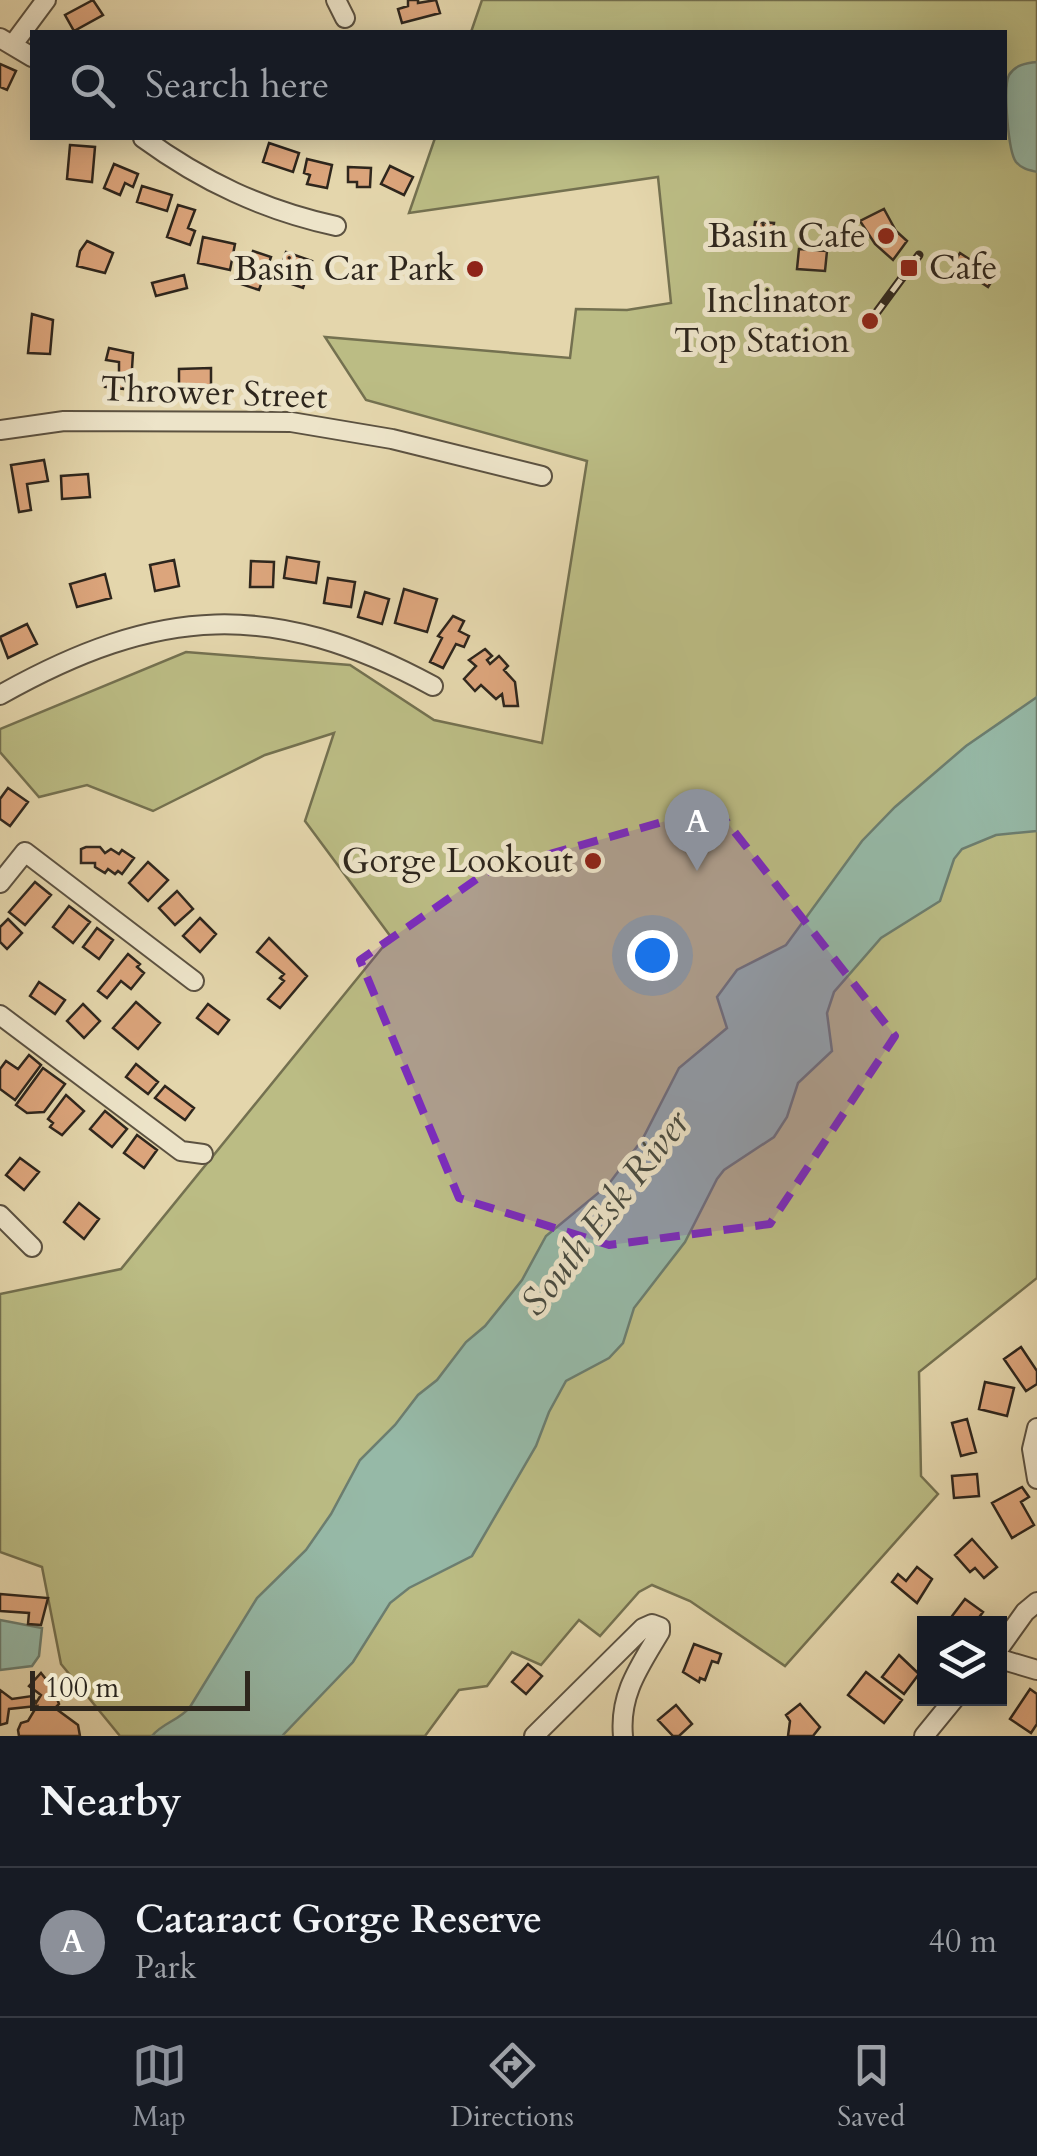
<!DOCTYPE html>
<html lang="en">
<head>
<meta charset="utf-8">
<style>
	:root { --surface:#171b24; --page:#242831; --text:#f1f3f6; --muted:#9ea1a6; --line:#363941; --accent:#8c9099 }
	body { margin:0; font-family:Cardo,serif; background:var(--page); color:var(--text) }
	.controls { position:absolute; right:30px; bottom:30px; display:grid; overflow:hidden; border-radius:0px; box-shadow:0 5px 25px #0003 }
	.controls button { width:90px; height:90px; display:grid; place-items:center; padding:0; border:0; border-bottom:2px solid var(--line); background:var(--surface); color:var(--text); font:50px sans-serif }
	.scale { position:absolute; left:30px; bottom:25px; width:220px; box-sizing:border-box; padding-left:10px; border:5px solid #2e261d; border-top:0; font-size:28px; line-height:35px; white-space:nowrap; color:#2e261d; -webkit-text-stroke:8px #ede4c9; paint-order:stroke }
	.you { position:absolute; left:652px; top:955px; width:35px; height:35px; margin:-25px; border:8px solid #fff; border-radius:50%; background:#1a73e8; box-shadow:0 0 0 15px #1a73e833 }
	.badge { display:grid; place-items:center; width:65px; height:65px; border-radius:50%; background:var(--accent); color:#fff; font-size:32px; font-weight:700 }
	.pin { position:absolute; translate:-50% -82px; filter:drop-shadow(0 2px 5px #0008) }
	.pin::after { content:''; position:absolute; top:52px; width:35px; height:30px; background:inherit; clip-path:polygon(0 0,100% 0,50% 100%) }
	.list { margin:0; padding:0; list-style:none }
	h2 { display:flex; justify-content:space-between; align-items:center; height:130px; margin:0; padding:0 40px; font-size:42px }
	h2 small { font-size:32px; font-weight:400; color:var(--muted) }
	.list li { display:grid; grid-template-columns:65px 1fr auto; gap:30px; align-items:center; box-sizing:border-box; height:150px; padding:0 40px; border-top:2px solid var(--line) }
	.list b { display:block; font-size:38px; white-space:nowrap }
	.list p { margin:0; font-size:32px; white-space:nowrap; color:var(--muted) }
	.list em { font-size:32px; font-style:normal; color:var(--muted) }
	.icon { flex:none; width:55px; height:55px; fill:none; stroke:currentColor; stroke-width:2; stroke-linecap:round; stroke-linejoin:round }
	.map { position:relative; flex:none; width:1037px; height:1736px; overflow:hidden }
	.search { position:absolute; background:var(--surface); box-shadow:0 5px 25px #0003; left:30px; right:30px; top:30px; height:110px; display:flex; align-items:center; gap:25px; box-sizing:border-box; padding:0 35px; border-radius:0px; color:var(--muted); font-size:38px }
	.sheet { height:280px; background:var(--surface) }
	nav { display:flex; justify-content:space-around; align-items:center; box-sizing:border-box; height:140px; border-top:2px solid var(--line); background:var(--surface); font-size:28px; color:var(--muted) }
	nav a { display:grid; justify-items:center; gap:5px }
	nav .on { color:var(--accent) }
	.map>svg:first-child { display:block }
</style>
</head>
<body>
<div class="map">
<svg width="1037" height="1736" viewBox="0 0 1037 1736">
	<rect width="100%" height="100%" fill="#e4d6ac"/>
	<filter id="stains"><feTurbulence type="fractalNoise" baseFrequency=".002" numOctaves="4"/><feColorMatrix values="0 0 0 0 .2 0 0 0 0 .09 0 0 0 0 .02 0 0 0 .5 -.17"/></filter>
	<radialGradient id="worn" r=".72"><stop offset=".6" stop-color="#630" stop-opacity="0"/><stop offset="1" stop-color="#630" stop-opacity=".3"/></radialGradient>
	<!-- green -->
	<path fill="#bbbc84" stroke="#747150" stroke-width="2.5" d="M482 0H1037V1278L919 1372 921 1476 938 1494 785 1666 690 1601 652 1585 639 1592 600 1636 579 1620 541 1665 512 1652 487 1686 459 1690 425 1736H120L61 1664 42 1567 0 1552V1294L121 1269 391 937 305 821 334 733 265 755 153 811 87 785 39 797 0 752V729L186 652 350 665 434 720 542 743 587 461 366 400 325 337 570 358 576 309 627 310 671 303 658 177 409 213 435 138H1004V32H471Z"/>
	<!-- water -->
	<path fill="#96b9a7" stroke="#6c7e70" stroke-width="2.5" d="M1037 62V172C1029 170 1022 169 1016 162 1008 151 1003 87 1009 75 1015 65 1026 63 1037 62Z
		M1037 697V831L996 835 962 849 954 859 940 901 881 938 834 992 827 1013 832 1051 798 1083 787 1117 774 1137 724 1170 717 1179 685 1242 634 1308 623 1343 609 1358 566 1381 549 1412 536 1446 472 1556 409 1588 390 1603 353 1662 282 1736H152C162 1723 180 1720 190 1707L257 1598 306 1550 331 1514 360 1460 395 1425 418 1395 437 1380 466 1342 485 1326 522 1280 546 1236 608 1185 642 1140 679 1068 727 1028 717 997 737 970 786 945 862 841 895 807 966 746Z
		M0 1620 42 1628 39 1656 32 1666 0 1670Z"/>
	<!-- building -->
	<path fill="#dca57c" stroke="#2e261d" stroke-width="2.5" d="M93 0 103 15 74 31 65 15Z
		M408 0H418V3L436 0 440 13 402 23 398 9 408 6Z
		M0 64 16 71 7 90 0 87Z
		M269 143 299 153 293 172 263 162Z
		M70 145 95 147 92 182 67 179Z
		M307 159 332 165 327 188 307 184 310 175 304 173Z
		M114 164 138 174 133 187 125 183 120 195 104 188Z
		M390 166 413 177 404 195 381 184Z
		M348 167 371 168 370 187H357V182H348Z
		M142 186 172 195 167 211 137 202Z
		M178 205 195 210 188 228 195 231 190 245 167 237Z
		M884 209 896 231 907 241 893 260 875 244 860 221Z
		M755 222 774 223 772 239 753 238Z
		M203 237 235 244 230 270 198 263Z
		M87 241 113 253 105 273 77 266 80 251Z
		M799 249 827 251 825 271 797 269Z
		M253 251 271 257 259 290 241 284Z
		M286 252 312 261 303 288 277 279Z
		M960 253 995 276 988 287 953 264Z
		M184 275 187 288 156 296 152 283Z
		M32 314 53 320 50 354 28 353Z
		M109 348 133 353 131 384H124L123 389 105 387 106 374 119 375V362L106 360Z
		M211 368V388L179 389V369Z
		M44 460 48 481 27 484 31 510 19 512 11 465Z
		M88 474 90 497 62 499 61 476Z
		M287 557 319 562 316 583 284 578Z
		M174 560 179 586 155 591 150 565Z
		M251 561 274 562 273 587H250Z
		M105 574 111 598 77 607 70 584Z
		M328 578 355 582 351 607 324 603Z
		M404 589 437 599 427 632 395 623Z
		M365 592 389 599 382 624 358 617Z
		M453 616 464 621 459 631 469 636 464 647 456 644 443 668 430 662 442 638 438 636Z
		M27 624 37 644 8 658 0 637Z
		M485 649 492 656 487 660 490 664 499 656 508 666 504 670 515 682 518 706H504L502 694 496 699 481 685 475 691 464 679 476 666 469 660Z
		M8 788 28 802 10 826 0 819V799Z
		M86 847H100L105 853 111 849 119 854 122 850 134 858 122 874 118 871 115 874 108 869 105 873 95 867V863H81V849Z
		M148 862 168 880 148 901 129 883Z
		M35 882 51 895 25 925 9 912Z
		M177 891 193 909 175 925 159 908Z
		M69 906 90 922 73 943 53 927Z
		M200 918 216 934 200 952 183 936Z
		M8 919 22 933 7 949 0 942V927Z
		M97 928 113 940 99 959 83 947Z
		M269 938 307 976 280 1008 268 999 284 981 280 978 284 974 257 952Z
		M128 954 140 964 137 967 144 973 131 989 121 981 107 998 98 991Z
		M39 982 65 1000 55 1014 30 996Z
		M136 1002 160 1023 138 1049 113 1028Z
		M83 1004 100 1021 84 1038 67 1021Z
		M208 1004 229 1020 218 1034 197 1018Z
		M29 1055 41 1065 15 1100 0 1089V1069L6 1061 18 1069Z
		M136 1064 158 1082 148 1094 126 1077Z
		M43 1068 65 1084 44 1112 27 1113 16 1105Z
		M165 1086 194 1108 185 1120 155 1098Z
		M66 1095 84 1111 62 1135 50 1127 53 1123 48 1119Z
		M105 1111 127 1129 112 1147 90 1129Z
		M137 1135 157 1150 144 1168 124 1153Z
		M20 1158 39 1172 24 1190 6 1175Z
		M79 1203 99 1219 84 1239 64 1222Z
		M1021 1347 1037 1371V1384L1026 1391 1004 1359Z
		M985 1382 1014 1388 1007 1416 979 1409Z
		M967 1419 976 1452 961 1456 952 1423Z
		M977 1474 979 1496 954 1498 952 1476Z
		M1022 1487 1029 1497 1021 1502 1034 1525 1012 1538 992 1503Z
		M972 1539 997 1567 984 1578 975 1568 970 1572 955 1555Z
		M917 1567 932 1579 917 1603 892 1582 898 1574 906 1581Z
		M0 1594 48 1598 41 1625 28 1624 29 1613 0 1611Z
		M965 1599 983 1612 974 1624H946Z
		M694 1644 721 1654 718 1663 712 1661 705 1680 700 1678 699 1682 683 1672Z
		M899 1655 919 1674 904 1694 882 1677Z
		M528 1664 542 1676 526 1694 512 1682Z
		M866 1672 902 1700 884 1723 848 1695Z
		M41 1673 53 1688 59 1704 55 1708 78 1725 80 1736H19L18 1730 21 1723 28 1721 37 1706 9 1709 7 1723 0 1725V1690L12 1699 32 1696 36 1703 41 1695 29 1686Z
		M1030 1689 1037 1694V1724L1031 1733 1010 1719Z
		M800 1704 820 1727 813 1736H788L790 1721 786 1715Z
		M676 1705 692 1724 679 1736H673L658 1720Z"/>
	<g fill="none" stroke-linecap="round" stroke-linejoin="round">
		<!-- street casing -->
		<g stroke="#5c5241" stroke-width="22">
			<path id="street" d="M336 0 345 18
				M0 38 32 57
				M14 43 46 0
				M143 138C202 181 263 210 336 226
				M0 430 64 421 291 422 392 439 542 476
				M0 695C158 606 272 599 433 686
				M0 883 25 852 194 981
				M0 1015 181 1151 203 1154
				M0 1215 32 1247
				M1037 1428 1032 1449 1037 1479
				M1000 1647 1025 1612 1037 1602
				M1000 1659 1037 1670
				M534 1736 643 1628 652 1624 660 1627V1632C640 1666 619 1694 623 1736
				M924 1736 955 1698"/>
		</g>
		<!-- street -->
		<use href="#street" stroke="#ede4c9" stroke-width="18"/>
		<!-- rail casing -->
		<g stroke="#2e261d" stroke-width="9">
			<path id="rail" d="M874 316 919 255"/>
		</g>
		<!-- rail -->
		<use href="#rail" stroke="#ede4c9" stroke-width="5" stroke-dasharray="15" stroke-linecap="butt"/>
	</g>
	<!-- marked area -->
	<path fill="#7b2cbf" fill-opacity="0.2" stroke="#7b2cbf" stroke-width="8" stroke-dasharray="20 12" stroke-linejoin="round" d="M715 807 895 1036 770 1224 609 1245 459 1198 360 960 487 872Z"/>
	<!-- markers -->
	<g fill="#8f2418" stroke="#ede4c9" stroke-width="4">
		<circle cx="886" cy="236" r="10"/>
		<rect x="899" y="258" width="20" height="20" rx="5"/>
		<circle cx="475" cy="269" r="10"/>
		<circle cx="870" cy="321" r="10"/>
		<circle cx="593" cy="861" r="10"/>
	</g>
	<g text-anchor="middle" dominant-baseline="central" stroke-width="10" stroke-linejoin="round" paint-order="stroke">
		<!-- poi labels -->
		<g font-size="35" fill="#2e261d" stroke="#ede4c9" text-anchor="end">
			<text x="866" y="236">Basin Cafe</text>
			<text x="929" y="268" text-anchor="start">Cafe</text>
			<text x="455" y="269">Basin Car Park</text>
			<text x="850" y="301">Inclinator<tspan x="850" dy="40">Top Station</tspan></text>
			<text x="573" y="861">Gorge Lookout</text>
		</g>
		<!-- street labels -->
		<g font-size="35" fill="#2e261d" stroke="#ede4c9">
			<text transform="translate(214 393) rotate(2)">Thrower Street</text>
		</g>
		<!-- water labels -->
		<g font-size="38" font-style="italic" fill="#484b40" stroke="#ede4c9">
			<text transform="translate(605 1213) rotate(-52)">South Esk River</text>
		</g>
	</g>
	<rect width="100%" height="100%" filter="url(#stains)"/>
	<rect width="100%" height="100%" fill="url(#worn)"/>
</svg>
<div class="controls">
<button><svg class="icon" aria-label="layers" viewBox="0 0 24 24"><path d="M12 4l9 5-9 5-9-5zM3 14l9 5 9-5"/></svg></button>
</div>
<div class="scale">100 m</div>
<div class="you"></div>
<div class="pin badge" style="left:697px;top:871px">A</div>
<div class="search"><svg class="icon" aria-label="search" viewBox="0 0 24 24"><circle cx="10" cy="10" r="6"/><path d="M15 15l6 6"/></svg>Search here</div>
</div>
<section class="sheet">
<h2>Nearby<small></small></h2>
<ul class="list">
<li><span class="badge">A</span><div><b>Cataract Gorge Reserve</b><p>Park</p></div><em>40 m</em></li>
</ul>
</section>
<nav>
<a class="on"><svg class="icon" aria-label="map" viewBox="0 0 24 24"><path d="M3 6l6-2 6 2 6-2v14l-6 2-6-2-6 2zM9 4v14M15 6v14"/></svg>Map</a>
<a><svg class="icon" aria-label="directions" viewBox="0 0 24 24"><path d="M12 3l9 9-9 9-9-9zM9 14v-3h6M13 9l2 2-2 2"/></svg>Directions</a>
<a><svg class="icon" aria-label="saved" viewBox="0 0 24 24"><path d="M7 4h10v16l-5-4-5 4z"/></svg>Saved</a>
</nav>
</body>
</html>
